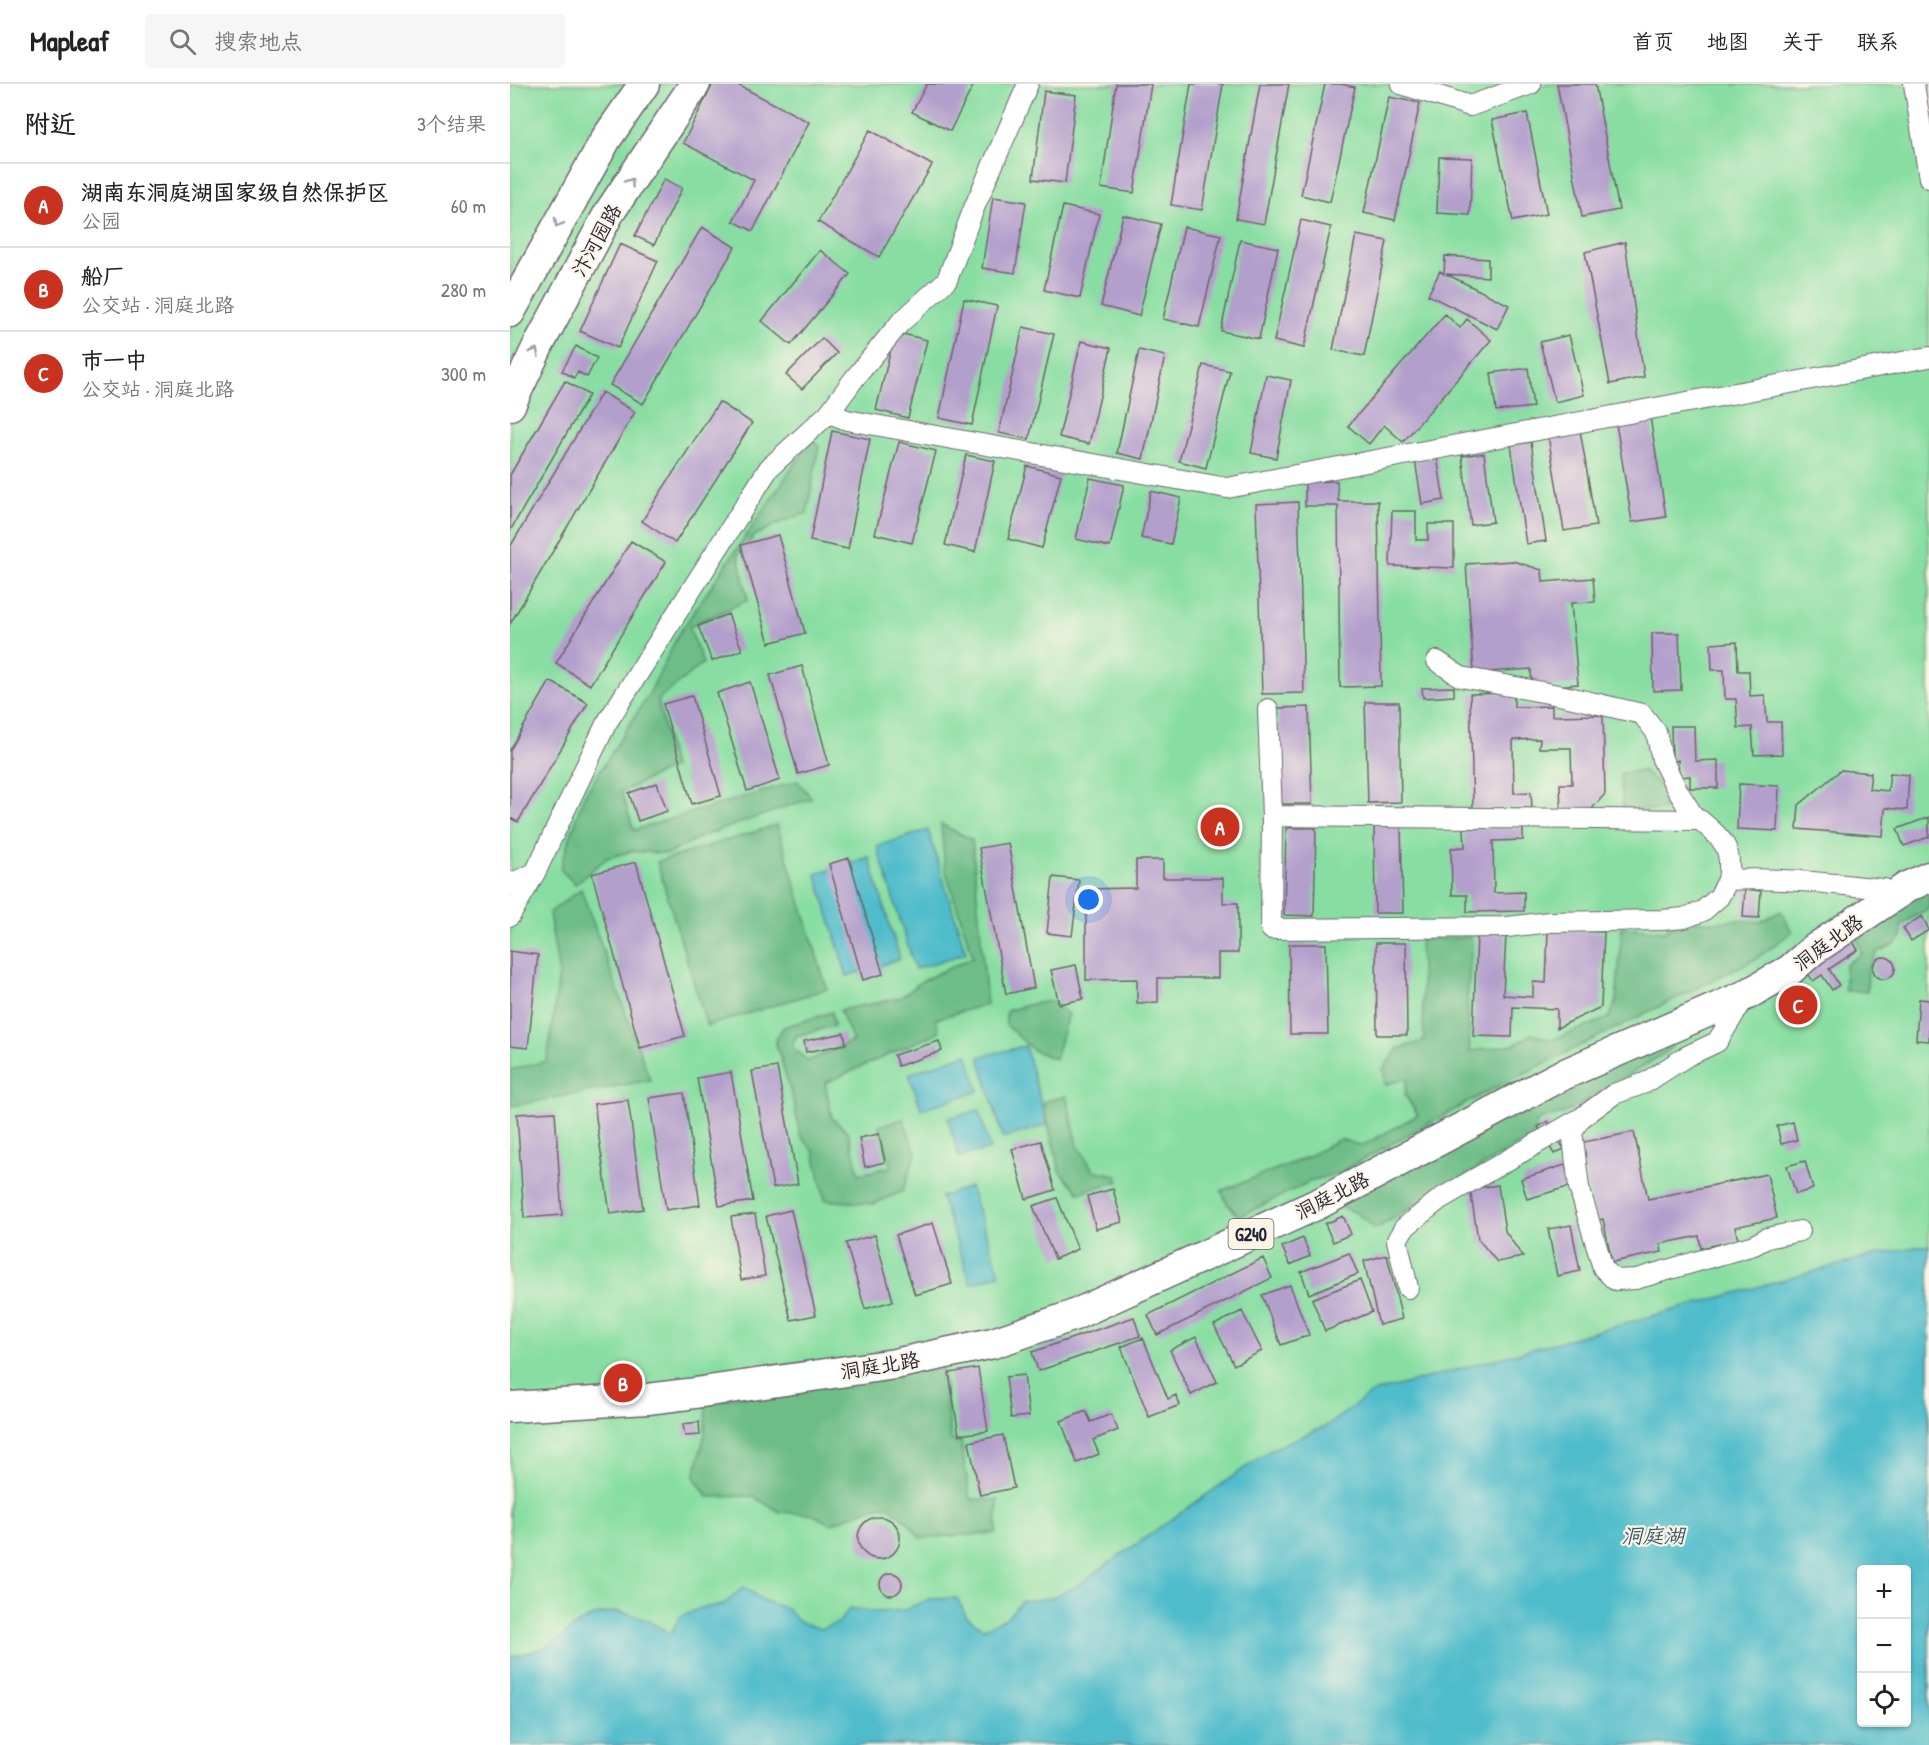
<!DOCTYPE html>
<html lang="zh">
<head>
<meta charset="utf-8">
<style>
	:root { --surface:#fff; --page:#f6f6f6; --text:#222; --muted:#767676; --line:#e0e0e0; --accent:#c8321e }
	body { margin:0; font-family:"Patrick Hand","LXGW WenKai TC",sans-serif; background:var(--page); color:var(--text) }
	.controls { position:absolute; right:18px; bottom:18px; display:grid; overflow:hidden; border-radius:6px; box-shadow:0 2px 4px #0004 }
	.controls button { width:54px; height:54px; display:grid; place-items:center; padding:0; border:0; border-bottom:2px solid var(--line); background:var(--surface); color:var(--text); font:30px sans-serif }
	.you { position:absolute; left:579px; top:816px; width:21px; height:21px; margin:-15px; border:4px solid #fff; border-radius:50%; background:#1a73e8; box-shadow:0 0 0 9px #1a73e833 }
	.badge { display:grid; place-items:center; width:39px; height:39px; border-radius:50%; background:var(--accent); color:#fff; font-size:20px; font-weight:700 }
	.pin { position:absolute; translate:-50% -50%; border:3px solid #fff; box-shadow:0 2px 6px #0006 }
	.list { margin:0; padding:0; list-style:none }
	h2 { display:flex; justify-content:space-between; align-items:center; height:78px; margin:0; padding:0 24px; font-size:26px }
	h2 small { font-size:20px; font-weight:400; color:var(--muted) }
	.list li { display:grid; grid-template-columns:39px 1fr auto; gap:18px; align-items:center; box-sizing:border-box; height:84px; padding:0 24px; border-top:2px solid var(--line) }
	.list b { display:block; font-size:22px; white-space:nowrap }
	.list p { margin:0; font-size:20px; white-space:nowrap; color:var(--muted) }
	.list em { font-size:20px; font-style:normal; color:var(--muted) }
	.icon { flex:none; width:33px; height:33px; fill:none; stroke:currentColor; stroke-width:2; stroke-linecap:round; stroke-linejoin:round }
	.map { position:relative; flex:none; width:1419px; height:1661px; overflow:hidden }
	header { display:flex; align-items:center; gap:36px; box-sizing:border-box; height:84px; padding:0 30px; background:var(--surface); border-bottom:2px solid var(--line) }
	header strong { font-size:28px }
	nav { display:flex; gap:33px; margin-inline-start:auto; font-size:21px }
	.search { width:420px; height:54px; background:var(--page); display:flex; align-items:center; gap:15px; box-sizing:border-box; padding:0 21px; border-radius:6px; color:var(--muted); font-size:22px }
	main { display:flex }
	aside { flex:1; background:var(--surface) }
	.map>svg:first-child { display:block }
</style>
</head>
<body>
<header>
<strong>Mapleaf</strong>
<div class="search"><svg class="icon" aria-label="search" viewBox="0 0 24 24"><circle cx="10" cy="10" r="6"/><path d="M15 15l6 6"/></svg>搜索地点</div>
<nav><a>首页</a><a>地图</a><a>关于</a><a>联系</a></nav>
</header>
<main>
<aside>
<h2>附近<small>3个结果</small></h2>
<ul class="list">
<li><span class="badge">A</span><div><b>湖南东洞庭湖国家级自然保护区</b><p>公园</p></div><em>60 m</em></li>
<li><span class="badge">B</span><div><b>船厂</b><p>公交站 · 洞庭北路</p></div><em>280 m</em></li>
<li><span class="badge">C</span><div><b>市一中</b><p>公交站 · 洞庭北路</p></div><em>300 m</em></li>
</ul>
</aside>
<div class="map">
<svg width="1419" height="1661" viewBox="0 0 1419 1661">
	<rect width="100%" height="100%" fill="#fcf5e5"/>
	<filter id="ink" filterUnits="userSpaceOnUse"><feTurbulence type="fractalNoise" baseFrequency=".0167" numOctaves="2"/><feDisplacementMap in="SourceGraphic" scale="12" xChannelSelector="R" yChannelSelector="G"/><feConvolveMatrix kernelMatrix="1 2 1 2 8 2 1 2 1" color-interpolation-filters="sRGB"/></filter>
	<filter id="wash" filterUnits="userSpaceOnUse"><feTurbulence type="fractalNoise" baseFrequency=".008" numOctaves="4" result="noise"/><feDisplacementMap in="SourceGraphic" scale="24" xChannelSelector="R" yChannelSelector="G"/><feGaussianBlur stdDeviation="1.35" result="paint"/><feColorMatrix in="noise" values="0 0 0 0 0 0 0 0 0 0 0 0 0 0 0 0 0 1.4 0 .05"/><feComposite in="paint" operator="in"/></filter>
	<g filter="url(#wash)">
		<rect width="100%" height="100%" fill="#f3e2c5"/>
		<!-- green -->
		<path fill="#88dea2" stroke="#55806e" stroke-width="1.5" fill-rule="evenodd" d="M0 0H1419V1661H0ZM1352 1486H1396V1638H1352Z"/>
		<!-- forest -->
		<path fill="#6ebd88" stroke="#487062" stroke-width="1.5" d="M302 355 309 362 297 429 271 438 244 452 228 471 238 516 179 543 193 579 148 616 163 683 111 708 124 746 287 697 302 714 190 753 159 770 122 767 97 774 65 800 50 785 73 714 139 610 168 551Z
			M1134 687 1149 700 1163 720 1161 725 1113 726 1110 689Z
			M431 740 462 756 477 920 426 935 429 948 315 999 322 1034 338 1048 349 1090 381 1083 369 1042 393 1035 406 1069 393 1107 364 1120 315 1116 304 1068 290 1051 284 1019 265 956 274 943 322 928 324 942 286 952 282 963 298 977 343 957 330 926 390 914 412 897 463 873 435 785Z
			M267 741 317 905 197 942 147 778Z
			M1419 801V824L1391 841 1392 853 1383 861 1367 868 1358 886 1357 907H1335V881L1352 870 1344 847Z
			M71 805 140 996 0 1022V986L37 977 49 891 39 829Z
			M1271 827 1282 848 1247 874 973 1010 828 1089 801 1097 729 1133 717 1119 711 1107 795 1074 830 1055 852 1062 908 1031 895 1011 897 994 875 1001 873 986 887 965 914 957 910 856 961 853 962 860 957 915 960 967 1004 961 1022 950 1042 956 1099 934 1106 919 1112 843 1155 847 1173 836 1206 838 1227 836 1250 838Z
			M541 917 558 930 545 975 523 966 496 941V927L521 920Z
			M1167 955 1158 967 1125 987 1103 1003 1052 1030 1028 1036 1022 1053 865 1145 847 1129 827 1122 1051 1000Z
			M556 1012 568 1062 583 1086 605 1091 609 1097 569 1109 550 1088 533 1018Z
			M432 1282 441 1356 451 1357 460 1415 488 1416 486 1449 410 1454 400 1440 377 1421 358 1425 321 1440 301 1430 270 1428 242 1412 198 1413 184 1393 195 1350 196 1318Z"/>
		<!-- water -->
		<path fill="#50bccb" stroke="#396f83" stroke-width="1.5" fill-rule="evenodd" d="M418 746 456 869 405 885 367 762Z
			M359 773 390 875 337 892 306 790Z
			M515 962 537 1041 493 1054 469 973Z
			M457 970 469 1007 411 1025 399 990Z
			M469 1026 480 1065 449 1073 438 1034Z
			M460 1103 490 1190 461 1200 431 1113Z
			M1411 1162H1419V1661H0V1573C12 1570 25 1567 36 1563 48 1557 59 1546 70 1539 103 1518 131 1530 160 1550L170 1533 191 1524 213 1521 234 1503 252 1516 277 1525 288 1537 310 1545 328 1539 340 1524 366 1528 394 1526 420 1515 447 1514 456 1532 473 1545 496 1534 512 1517 540 1514 565 1503 762 1365 816 1342 862 1309 1364 1171ZM1352 1486H1396V1638H1352Z"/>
		<g id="blocks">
			<!-- building -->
			<path fill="#b39fcc" d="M203 0H226L299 38 243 147 223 137 244 96 173 59Z
				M417 0H464L440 47 402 28Z
				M606 0H641L624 109 591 104Z
				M681 0H713L692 126 661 121Z
				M750 0H779L754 140 726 135Z
				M815 0H830L845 3 820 118 791 111Z
				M1047 0H1085L1109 126 1072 133Z
				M534 7 566 11 555 99 523 95Z
				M879 13 910 19 885 136 854 129Z
				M1017 29 1037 130 1003 137 982 36Z
				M360 46 422 81 369 173 308 138Z
				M929 73 962 74 960 131 927 129Z
				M154 95 172 104 144 161 125 152Z
				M483 113 516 118 505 189 472 184Z
				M553 122 589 130 570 214 534 206Z
				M613 131 651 140 629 232 591 222Z
				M791 136 821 143 794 264 764 257Z
				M192 143 225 163 133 320 100 301Z
				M674 143 711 151 689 243 653 235Z
				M846 151 877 157 854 272 823 266Z
				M730 156 768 164 749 255 711 247Z
				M1115 158 1134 293 1100 300 1075 168Z
				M110 160 148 177 108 264 70 247Z
				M310 166 340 190 281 261 252 237Z
				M935 172 978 175V193L936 190 999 221 987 245 918 211 930 187 934 190Z
				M454 215 487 222 462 341 429 334Z
				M935 230 950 244 957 235 981 256 893 358 874 341 859 360 838 342Z
				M513 243 544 250 519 355 489 349Z
				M385 248 417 256 398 334 366 326Z
				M1059 251 1074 311 1045 318 1030 258Z
				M312 254 327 269 292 305 276 291Z
				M571 257 601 264 579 360 549 353Z
				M66 262 87 274 77 293 68 288 64 294 52 287Z
				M629 266 655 272 633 375 607 369Z
				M693 281 720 287 696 384 669 377Z
				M1018 284 1023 323 986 327 981 289Z
				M756 291 781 296 766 374 741 369Z
				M55 297 79 311 0 447V391Z
				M92 308 125 328 0 540V463Z
				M209 318 242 339 165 459 132 437Z
				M1140 333 1156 433 1122 438 1106 339Z
				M1070 346 1086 442 1054 447 1038 351Z
				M322 347 360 355 338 465 300 457Z
				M389 358 426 367 402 459 365 450Z
				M1021 358 1036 457 1016 460 1001 361Z
				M974 369 983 438 961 441 952 372Z
				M456 371 485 377 465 468 435 461Z
				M927 373 934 416 912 420 905 376Z
				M517 382 551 391 532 464 498 455Z
				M580 394 614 401 600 463 566 455Z
				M827 397 828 417H868L871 602 830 603 828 422H795V398Z
				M641 407 671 414 661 460 631 454Z
				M788 418 794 609 752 610 746 420Z
				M882 427H906V456H918V440H944V484L880 482Z
				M268 451 295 549 259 559 231 461Z
				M121 457 156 478 80 601 46 579Z
				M1003 477 1032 486 1033 498 1083 494 1085 518 1061 519 1068 600 1022 604 1021 585 964 589 956 480Z
				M218 530 232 566 202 577 188 542Z
				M1142 549H1169L1171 606 1143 607Z
				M1227 558 1228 587H1239L1240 612 1255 611 1257 638H1271L1272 670 1244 671 1242 643 1228 644 1226 615H1215L1214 586H1202L1201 560Z
				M292 582 319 681 288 690 260 591Z
				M40 597 78 619 8 738 0 734V666Z
				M240 598 270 696 237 707 207 609Z
				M944 603V612L913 614 912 604Z
				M1004 609V623L1042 622V632L1093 631 1095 710 1079 728H1051L1050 700H1062L1061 664H1029L1030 655 1003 656 1004 709 1021 708 1022 724 963 725 960 610Z
				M182 612 211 712 182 720 153 620Z
				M855 618H889L891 718 858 719Z
				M799 623 802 720H770L768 624Z
				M1161 642H1184L1185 677 1208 676V704H1180V692L1169 693 1168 676 1162 678Z
				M1331 686 1361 689 1359 705 1378 707 1380 689 1399 691 1397 726 1375 724 1373 752 1287 745 1289 721Z
				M147 699 157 727 128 737 119 709Z
				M1229 700 1269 702 1267 747 1227 745Z
				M1419 733V753L1394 762 1387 745Z
				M891 740 893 829H865L864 741Z
				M1013 743V756L983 757 984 809 1014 808V827L957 828V811H942L941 764 955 763 954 744Z
				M776 744H806L804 832 774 831Z
				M498 759 524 904 496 910 469 764Z
				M339 774 373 890 353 896 319 780Z
				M626 776H653V794H713V819H728V869H708V894H648V918L627 919V895L576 896V805L626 804Z
				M126 778 175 952 130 964 82 790Z
				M543 793 569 796 562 852 537 849Z
				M1235 805 1251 807 1249 834 1233 833Z
				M1412 832 1419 846 1401 857 1393 844Z
				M1038 846 1094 848 1091 923 1047 944V925L1003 923 1002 953 963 952 967 849 996 850 993 911 1023 913V898L1036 899Z
				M1339 851 1348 866 1319 885 1329 901 1322 906 1312 891 1303 897 1292 881Z
				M866 859H896L897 951H867Z
				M779 860H816L818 950H780Z
				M0 867 28 871 18 964 0 962Z
				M1363 884a11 11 0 1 1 22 0a11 11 0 1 1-22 0Z
				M566 881 573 915 549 920 541 886Z
				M1409 915 1419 916V957L1406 956Z
				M334 949 336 960 296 968 294 957Z
				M429 957 432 967 388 982 384 971Z
				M267 983 288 1100 263 1104 242 987Z
				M221 988 243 1117 209 1122 187 994Z
				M174 1009 190 1121 156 1126 139 1014Z
				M118 1016 133 1125 100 1130 84 1020Z
				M45 1028 52 1131 14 1134 7 1030Z
				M1038 1037 1054 1065 1044 1070 1028 1043Z
				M1283 1038 1287 1056 1271 1060 1267 1042Z
				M1124 1048 1138 1115 1257 1090 1267 1134 1225 1143 1228 1156 1191 1164 1189 1152 1150 1160 1152 1168 1102 1178 1093 1135 1085 1137 1069 1059Z
				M369 1050 375 1078 355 1083 349 1054Z
				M531 1057 545 1106 516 1115 502 1065Z
				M1295 1077 1303 1105 1286 1110 1277 1082Z
				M1055 1081 1061 1102 1017 1115 1011 1095Z
				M988 1101 995 1147 1013 1173 987 1178 968 1155 960 1105Z
				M603 1105 612 1138 586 1145 577 1112Z
				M547 1114 568 1165 545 1175 523 1122Z
				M281 1126 306 1231 281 1236 256 1132Z
				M245 1130 255 1192 231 1196 221 1133Z
				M833 1132 841 1150 823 1158 815 1140Z
				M423 1139 442 1200 405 1211 386 1151Z
				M1061 1141 1070 1187 1047 1192 1038 1145Z
				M365 1151 383 1217 355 1225 336 1159Z
				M793 1154 800 1172 780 1181 772 1163Z
				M839 1169 848 1190 799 1210 791 1188Z
				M877 1171 892 1235 869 1241 854 1177Z
				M753 1174 762 1194 647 1251 638 1231Z
				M850 1196 862 1228 815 1247 802 1215Z
				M780 1201 799 1251 771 1261 752 1211Z
				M732 1227 752 1267 724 1281 704 1241Z
				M624 1233 630 1252 528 1287 522 1268Z
				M686 1253 707 1298 681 1311 660 1266Z
				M633 1254 658 1315 666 1311 670 1321 639 1333 611 1263Z
				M468 1284 478 1347 449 1351 439 1289Z
				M514 1291 519 1332 501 1334 496 1293Z
				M576 1327 581 1338 601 1330 608 1346 583 1356 589 1370 567 1379 551 1337Z
				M189 1338 190 1351 175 1352 173 1340Z
				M493 1351 504 1404 470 1411 459 1358Z
				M348 1454a21 21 0 1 1 42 0a21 21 0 1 1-42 0Z
				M370 1500a11 11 0 1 1 22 0a11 11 0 1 1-22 0Z"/>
		</g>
	</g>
	<g filter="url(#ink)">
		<use href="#blocks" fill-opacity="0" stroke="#6b656b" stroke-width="1.5"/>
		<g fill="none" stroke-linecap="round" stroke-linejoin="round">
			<!-- street casing -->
			<g stroke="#6b656b" stroke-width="22">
				<path id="street" d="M891 0 960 22 1021 0
					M1404 0 1419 94
					M319 329 337 336 717 404 1419 273
					M927 577 951 593 1054 612 1132 630 1146 648 1152 675 1166 704 1186 736
					M758 625 762 732 761 845 997 843 1040 838 1152 836 1174 834 1193 827 1209 813 1218 796C1270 793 1322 800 1374 805
					M762 732 1190 736C1213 756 1223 763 1218 796
					M0 800 25 789 96 640 259 384 319 329 344 295 390 239 437 196 464 124 518 0
					M0 832 25 789
					M1236 911 1207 958 1177 972 1135 999 1104 1010 1071 1034 1062 1047 1069 1103 1093 1184 1105 1196 1126 1195 1244 1161 1257 1154 1290 1147
					M898 1204 887 1156 894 1144 930 1115 1071 1034"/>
			</g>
			<!-- primary casing -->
			<g stroke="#6b656b" stroke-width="33">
				<path id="primary" d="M0 228 96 55 134 0
					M0 321 28 262 99 129 185 0
					M0 1323 137 1315 178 1310 385 1280 483 1259 562 1232 810 1119 1048 993 1236 911 1280 886 1303 866 1397 803 1419 793"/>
			</g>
			<!-- street -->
			<use href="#street" stroke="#fff" stroke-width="20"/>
			<!-- primary -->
			<use href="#primary" stroke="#fff" stroke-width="30"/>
		</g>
		<!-- one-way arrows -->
		<defs><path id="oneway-chevron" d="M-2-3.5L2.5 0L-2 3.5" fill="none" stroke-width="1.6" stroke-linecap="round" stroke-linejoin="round" transform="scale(1.5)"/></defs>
		<g stroke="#9c9ca7">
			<use href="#oneway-chevron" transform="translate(120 98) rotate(-56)"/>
			<use href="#oneway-chevron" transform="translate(48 139) rotate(120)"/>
			<use href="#oneway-chevron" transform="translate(25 268) rotate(-64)"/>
		</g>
	</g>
	<g text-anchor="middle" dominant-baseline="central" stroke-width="4.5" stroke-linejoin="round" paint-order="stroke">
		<!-- shield labels -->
		<rect fill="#fcf5e5" stroke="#63616e" stroke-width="1.5" x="718.5" y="1135" width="45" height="30" rx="4.5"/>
		<g font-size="18" font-weight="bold" fill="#22223b">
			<text x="741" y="1150">G240</text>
		</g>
		<!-- street labels -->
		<g font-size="20" fill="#22223b" stroke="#fcf5e5">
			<text transform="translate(86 156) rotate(-61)">汴河园路</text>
			<text transform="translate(1318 858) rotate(-36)">洞庭北路</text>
			<text transform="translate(822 1111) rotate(-27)">洞庭北路</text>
			<text transform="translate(370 1281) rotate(-9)">洞庭北路</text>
		</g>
		<!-- water labels -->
		<g font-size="21" font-style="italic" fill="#32586d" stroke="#fcf5e5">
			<text x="1143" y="1451">洞庭湖</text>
		</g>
	</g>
</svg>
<div class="controls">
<button>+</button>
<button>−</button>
<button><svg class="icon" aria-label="locate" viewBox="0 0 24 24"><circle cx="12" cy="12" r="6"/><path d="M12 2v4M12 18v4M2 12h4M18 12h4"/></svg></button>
</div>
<div class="you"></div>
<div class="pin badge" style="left:710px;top:743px">A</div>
<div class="pin badge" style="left:113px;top:1299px">B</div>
<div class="pin badge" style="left:1288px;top:921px">C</div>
</div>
</main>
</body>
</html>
